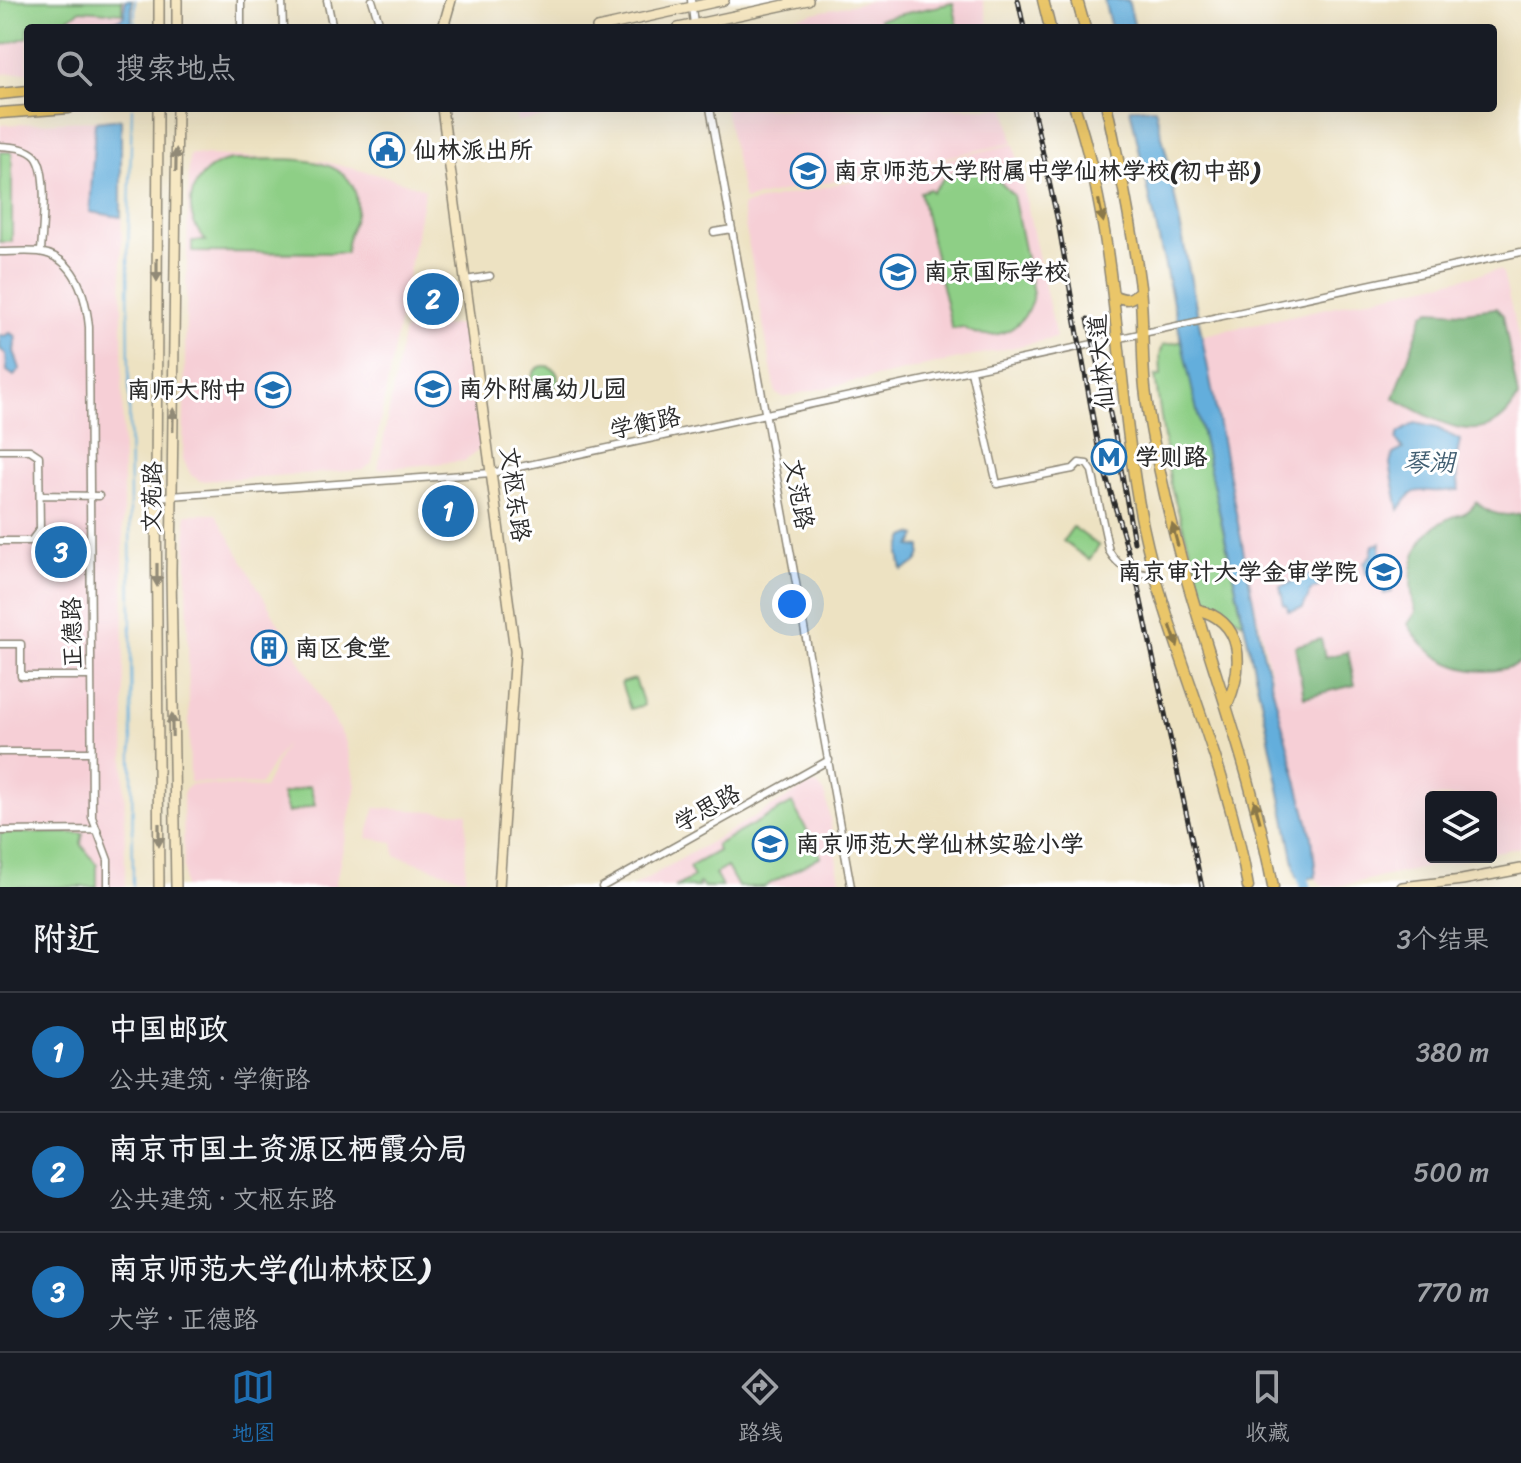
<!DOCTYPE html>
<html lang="zh">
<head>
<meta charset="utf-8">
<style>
	:root { --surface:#171b24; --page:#20242c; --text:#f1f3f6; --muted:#9ea1a6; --line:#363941; --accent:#1f6fb2 }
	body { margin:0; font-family:Sriracha,"LXGW WenKai TC",sans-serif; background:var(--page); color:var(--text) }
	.controls { position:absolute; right:24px; bottom:24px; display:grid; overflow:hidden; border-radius:8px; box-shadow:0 8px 32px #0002 }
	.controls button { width:72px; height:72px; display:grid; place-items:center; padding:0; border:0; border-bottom:2px solid var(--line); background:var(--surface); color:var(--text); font:40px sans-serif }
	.you { position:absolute; left:792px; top:604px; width:28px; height:28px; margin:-20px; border:6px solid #fff; border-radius:50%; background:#1a73e8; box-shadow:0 0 0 12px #1a73e833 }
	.badge { display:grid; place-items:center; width:52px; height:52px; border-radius:50%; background:var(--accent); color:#fff; font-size:26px; font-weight:700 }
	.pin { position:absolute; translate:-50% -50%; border:4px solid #fff; box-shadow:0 2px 8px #0006 }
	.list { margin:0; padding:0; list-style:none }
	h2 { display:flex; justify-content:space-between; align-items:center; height:104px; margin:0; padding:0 32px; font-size:34px }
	h2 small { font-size:26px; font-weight:400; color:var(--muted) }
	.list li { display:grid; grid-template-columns:52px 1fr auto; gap:24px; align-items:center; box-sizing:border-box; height:120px; padding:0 32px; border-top:2px solid var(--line) }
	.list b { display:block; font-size:30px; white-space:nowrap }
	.list p { margin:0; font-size:26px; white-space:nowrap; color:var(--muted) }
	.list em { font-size:26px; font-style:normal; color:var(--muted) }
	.icon { flex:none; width:44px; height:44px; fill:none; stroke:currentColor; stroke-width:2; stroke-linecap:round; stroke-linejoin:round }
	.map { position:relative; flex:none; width:1521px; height:887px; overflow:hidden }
	.search { position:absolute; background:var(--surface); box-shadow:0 8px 32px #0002; left:24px; right:24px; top:24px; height:88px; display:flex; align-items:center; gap:20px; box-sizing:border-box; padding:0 28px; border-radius:8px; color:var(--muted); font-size:30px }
	.sheet { height:464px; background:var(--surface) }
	nav { display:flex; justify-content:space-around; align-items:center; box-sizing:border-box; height:112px; border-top:2px solid var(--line); background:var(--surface); font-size:22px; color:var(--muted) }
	nav a { display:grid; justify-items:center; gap:4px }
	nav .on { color:var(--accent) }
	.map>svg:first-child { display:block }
</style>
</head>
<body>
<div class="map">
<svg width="1521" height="887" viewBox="0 0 1521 887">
	<rect width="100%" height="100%" fill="#fff"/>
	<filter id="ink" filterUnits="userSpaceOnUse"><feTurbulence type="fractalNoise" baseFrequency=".0125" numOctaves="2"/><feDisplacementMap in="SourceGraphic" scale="16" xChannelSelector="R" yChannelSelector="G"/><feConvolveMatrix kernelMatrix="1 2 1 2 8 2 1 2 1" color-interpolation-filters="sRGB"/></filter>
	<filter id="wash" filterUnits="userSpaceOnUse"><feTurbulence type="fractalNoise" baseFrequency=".006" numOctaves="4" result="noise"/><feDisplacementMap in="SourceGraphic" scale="32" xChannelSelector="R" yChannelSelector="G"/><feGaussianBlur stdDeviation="1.8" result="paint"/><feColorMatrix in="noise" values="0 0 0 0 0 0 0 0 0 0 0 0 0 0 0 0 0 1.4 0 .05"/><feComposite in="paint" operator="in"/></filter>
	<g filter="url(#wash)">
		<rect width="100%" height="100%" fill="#ede2c2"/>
		<!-- built -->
		<path fill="#f6cfd6" d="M0 0H133V28H28V72L0 74Z
			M873 0H983L989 28H746Z
			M514 108H550L551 117 517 121Z
			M725 108H1006L1013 143 744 200Z
			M121 119 125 887H0V125Z
			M1014 144 1056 338 783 397 776 394 742 208 743 205Z
			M191 154 321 161 388 177 425 189 372 463 363 470 200 481 191 475 183 459 189 158Z
			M1499 270 1503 273 1521 348V847L1491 853V797H1431V857H1475L1335 887H1324L1316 879 1198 347 1204 335Z
			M463 324 481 448 465 461 378 469 404 330Z
			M186 514H216L345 740 356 785 335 887H184L183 795 185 789 191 784 264 788 286 743 260 785 190 782Z
			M811 784 818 785 824 792 827 802 841 887H632Z
			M375 808 467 813 465 879 395 855 393 842 367 838Z"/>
		<!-- green -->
		<path fill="#8ecf86" stroke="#5c7d58" stroke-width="2" d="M0 0H122V13L81 10 52 28H28V37L0 46Z
			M953 3 958 28H881L879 19Z
			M0 152H12V242H0Z
			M232 160C271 161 356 147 357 205 357 224 346 232 346 253L192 252V241H206C178 212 190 167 232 160Z
			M966 169 993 175 1013 195 1033 293C1029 328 993 347 962 327L952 329 920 192 930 189 932 192 946 175Z
			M1184 341V351L1243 622 1214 608 1203 592 1171 487 1155 376H1161L1160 355 1163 345Z
			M532 379a13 13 0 1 1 26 0a13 13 0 1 1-26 0Z
			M1073 527 1099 546 1089 560 1063 541Z
			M635 679 644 705 630 709 621 683Z
			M310 786 315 805 288 813 282 794Z
			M792 803 821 856 764 887H738L727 867 715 874 722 887H703L700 883 698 884 699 887H675L694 877 689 867 718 851 716 845Z
			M0 833H83L81 844 97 865V887H0Z"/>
		<!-- forest -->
		<path fill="#72b273" stroke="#4e6e4f" stroke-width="2" d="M1496 308 1503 315 1518 397C1488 456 1435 420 1394 398L1424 313 1431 310 1463 312Z
			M1476 502C1489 514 1504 518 1521 513V663C1477 682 1431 665 1408 624L1416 612C1406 580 1410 538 1444 521 1457 513 1467 517 1476 502Z
			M1321 639 1325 657 1348 652 1355 685 1304 697 1295 646Z"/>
		<!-- water -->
		<path fill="#64aedc" stroke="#486c84" stroke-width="2" d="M125 0H132V28H81L120 19 124 15Z
			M1104 0H1128L1135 28H1111Z
			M1130 108H1155L1167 157 1263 652 1312 837 1316 877 1297 878 1266 723Z
			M121 119V217L90 212 95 122Z
			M10 333 16 336 14 351 20 369 14 376 7 371 6 354 0 349V335L4 336Z
			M1415 423 1437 428 1460 440 1456 461 1459 490C1450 490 1440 492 1431 491 1410 490 1411 493 1399 510L1390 464 1393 454 1403 449 1396 439 1399 433Z
			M912 534 917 536 911 546 921 547C922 561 914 565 902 570L899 553 905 537Z
			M1381 543 1380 550 1392 592 1384 594 1379 573 1366 574 1364 563 1371 555 1373 545Z
			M1320 568 1323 585 1311 590 1303 608 1288 611 1287 605H1284L1280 586 1290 583 1302 574 1316 576Z"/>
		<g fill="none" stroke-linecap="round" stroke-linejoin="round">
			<!-- stream -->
			<path stroke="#64aedc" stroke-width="2" d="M135 28V0
				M132 108 128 254 133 887"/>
			<!-- river -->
			<path stroke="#64aedc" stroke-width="11" d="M1300 864 1305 887"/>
		</g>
	</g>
	<g filter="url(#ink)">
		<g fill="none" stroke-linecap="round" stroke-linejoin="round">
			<!-- street casing -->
			<g stroke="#8c8676" stroke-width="9">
				<path id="street" d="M241 0V28
					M282 0 283 28
					M327 0 332 24
					M372 0 379 22
					M691 0 694 24
					M710 108 851 887
					M0 146C12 147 27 147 36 157 49 174 42 230 41 252
					M714 232 732 229
					M0 252C13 252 27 251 39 252 76 257 86 297 89 327L92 817 108 860V887
					M466 280 490 276
					M971 371 997 484 1073 469 1079 463 1087 464 1092 471 1109 551C1120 570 1134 573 1154 575
					M0 450H30L39 456 40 529 31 541H0
					M40 495 99 496
					M156 497 491 473 1521 252
					M0 644H21V676H91
					M0 752H91
					M0 831 97 830
					M602 887 829 760"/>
			</g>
			<!-- secondary casing -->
			<g stroke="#8c8676" stroke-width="12">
				<path id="secondary" d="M177 0V28
					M159 28V0
					M443 28 451 0
					M597 28 724 0
					M678 28 808 0
					M158 108 156 497 159 887
					M442 108 515 651 499 887
					M176 887 171 573 177 108
					M1402 887 1462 880 1521 869"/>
			</g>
			<!-- primary casing -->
			<g stroke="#8c8676" stroke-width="13">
				<path id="primary" d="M1043 0 1050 28
					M1077 0 1085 28
					M0 94 28 91
					M1075 108C1120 245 1115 387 1143 526 1169 649 1228 763 1248 887
					M1107 108C1120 167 1132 227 1140 287 1143 316 1142 347 1144 377 1147 415 1156 454 1164 490 1193 625 1249 751 1273 887
					M0 113 69 108
					M1115 296C1127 301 1131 300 1140 291
					M1196 609C1245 621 1244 666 1227 705"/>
			</g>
			<!-- street -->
			<use href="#street" stroke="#fff" stroke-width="6"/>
			<!-- secondary -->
			<use href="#secondary" stroke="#f7e8c3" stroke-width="9"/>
			<!-- primary -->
			<use href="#primary" stroke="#eac669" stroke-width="10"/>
			<!-- rail casing -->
			<g stroke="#2b2b2b" stroke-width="5">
				<path id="rail" d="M1018 0 1024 28
					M1033 108 1058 222 1099 452 1137 582 1202 887
					M1088 319 1115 435 1134 542"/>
			</g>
			<!-- rail -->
			<use href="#rail" stroke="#fff" stroke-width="2" stroke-dasharray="6" stroke-linecap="butt"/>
		</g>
		<!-- one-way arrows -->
		<defs><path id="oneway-solid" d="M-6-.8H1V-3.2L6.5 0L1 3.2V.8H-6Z" transform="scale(2)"/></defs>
		<g fill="#918a77">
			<use href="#oneway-solid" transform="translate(176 160) rotate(-89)"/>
			<use href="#oneway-solid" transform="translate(157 270) rotate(90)"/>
			<use href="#oneway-solid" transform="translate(173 420) rotate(-89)"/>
			<use href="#oneway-solid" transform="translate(157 575) rotate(90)"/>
			<use href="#oneway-solid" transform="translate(172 725) rotate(-91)"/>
			<use href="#oneway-solid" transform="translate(159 835) rotate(90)"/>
		</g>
		<g fill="#8a784a">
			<use href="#oneway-solid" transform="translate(1101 211) rotate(78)"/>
			<use href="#oneway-solid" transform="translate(1175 535) rotate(-105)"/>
			<use href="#oneway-solid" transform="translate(1174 636) rotate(71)"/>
			<use href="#oneway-solid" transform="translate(1257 811) rotate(-105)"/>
		</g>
	</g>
	<!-- icons -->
	<defs>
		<g id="civic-ring" transform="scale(1.8)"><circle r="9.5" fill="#fff" stroke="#1f6fb2" stroke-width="1.5"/><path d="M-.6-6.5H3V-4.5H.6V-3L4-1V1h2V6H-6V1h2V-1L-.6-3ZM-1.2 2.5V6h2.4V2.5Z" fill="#1f6fb2"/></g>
		<g id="school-ring" transform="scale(1.8)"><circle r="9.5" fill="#fff" stroke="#1f6fb2" stroke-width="1.5"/><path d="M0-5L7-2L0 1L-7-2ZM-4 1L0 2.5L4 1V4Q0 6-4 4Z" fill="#1f6fb2"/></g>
		<g id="metro-ring" transform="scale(1.8)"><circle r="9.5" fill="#fff" stroke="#1f6fb2" stroke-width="1.5"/><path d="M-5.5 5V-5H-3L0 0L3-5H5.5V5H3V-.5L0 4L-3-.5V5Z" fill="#1f6fb2"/></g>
		<g id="university-ring" transform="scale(1.8)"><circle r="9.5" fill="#fff" stroke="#1f6fb2" stroke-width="1.5"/><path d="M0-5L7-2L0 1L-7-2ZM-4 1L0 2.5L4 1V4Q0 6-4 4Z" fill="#1f6fb2"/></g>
		<g id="building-ring" transform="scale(1.8)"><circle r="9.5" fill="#fff" stroke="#1f6fb2" stroke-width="1.5"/><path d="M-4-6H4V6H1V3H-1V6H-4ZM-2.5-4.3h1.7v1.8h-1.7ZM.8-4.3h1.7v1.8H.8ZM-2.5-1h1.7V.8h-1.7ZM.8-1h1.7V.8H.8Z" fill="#1f6fb2"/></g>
	</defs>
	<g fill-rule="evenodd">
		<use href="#civic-ring" x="387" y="150"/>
		<use href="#school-ring" x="808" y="171"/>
		<use href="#school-ring" x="898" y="272"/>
		<use href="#school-ring" x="433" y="389"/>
		<use href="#school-ring" x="273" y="390"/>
		<use href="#metro-ring" x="1109" y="457"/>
		<use href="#university-ring" x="1384" y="572"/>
		<use href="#building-ring" x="269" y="648"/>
		<use href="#school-ring" x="770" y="844"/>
	</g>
	<g text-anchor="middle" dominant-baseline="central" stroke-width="6" stroke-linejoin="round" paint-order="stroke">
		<!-- poi labels -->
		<g font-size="24" font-weight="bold" fill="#2b2b2b" stroke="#fff" text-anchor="start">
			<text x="413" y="150">仙林派出所</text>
			<text x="834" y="171">南京师范大学附属中学仙林学校(初中部)</text>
			<text x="924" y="272">南京国际学校</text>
			<text x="459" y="389">南外附属幼儿园</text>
			<text x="247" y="390" text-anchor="end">南师大附中</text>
			<text x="1135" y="457">学则路</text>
			<text x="1358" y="572" text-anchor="end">南京审计大学金审学院</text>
			<text x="295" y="648">南区食堂</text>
			<text x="796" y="844">南京师范大学仙林实验小学</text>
		</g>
		<!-- street labels -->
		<g font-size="24" fill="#2b2b2b" stroke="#fff">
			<text transform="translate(1101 362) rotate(-95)">仙林大道</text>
			<text transform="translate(645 423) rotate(-12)">学衡路</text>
			<text transform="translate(515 494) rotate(82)">文枢东路</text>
			<text transform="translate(799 494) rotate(80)">文范路</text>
			<text transform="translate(152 497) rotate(-89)">文苑路</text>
			<text transform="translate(72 633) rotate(-91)">正德路</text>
			<text transform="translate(707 808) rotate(-29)">学思路</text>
		</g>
		<!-- water labels -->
		<g font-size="26" font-style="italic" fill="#425f72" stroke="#fff">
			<text x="1429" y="462">琴湖</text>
		</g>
	</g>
</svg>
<div class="controls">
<button><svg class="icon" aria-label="layers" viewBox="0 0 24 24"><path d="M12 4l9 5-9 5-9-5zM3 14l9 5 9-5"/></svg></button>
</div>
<div class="you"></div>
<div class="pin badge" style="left:448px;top:511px">1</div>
<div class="pin badge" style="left:433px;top:299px">2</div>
<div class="pin badge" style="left:61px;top:552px">3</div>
<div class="search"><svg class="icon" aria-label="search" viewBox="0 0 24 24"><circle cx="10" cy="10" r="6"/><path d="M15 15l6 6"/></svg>搜索地点</div>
</div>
<section class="sheet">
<h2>附近<small>3个结果</small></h2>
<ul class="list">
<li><span class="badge">1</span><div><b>中国邮政</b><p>公共建筑 · 学衡路</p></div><em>380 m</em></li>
<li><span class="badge">2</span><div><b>南京市国土资源区栖霞分局</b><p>公共建筑 · 文枢东路</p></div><em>500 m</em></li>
<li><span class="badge">3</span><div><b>南京师范大学(仙林校区)</b><p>大学 · 正德路</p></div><em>770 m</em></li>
</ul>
</section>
<nav>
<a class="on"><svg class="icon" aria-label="map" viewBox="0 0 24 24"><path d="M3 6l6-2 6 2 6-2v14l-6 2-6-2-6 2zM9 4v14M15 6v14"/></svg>地图</a>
<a><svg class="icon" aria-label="directions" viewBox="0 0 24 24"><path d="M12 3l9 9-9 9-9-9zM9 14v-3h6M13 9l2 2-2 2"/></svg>路线</a>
<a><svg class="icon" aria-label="saved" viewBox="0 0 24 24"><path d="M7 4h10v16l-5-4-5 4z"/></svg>收藏</a>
</nav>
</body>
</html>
